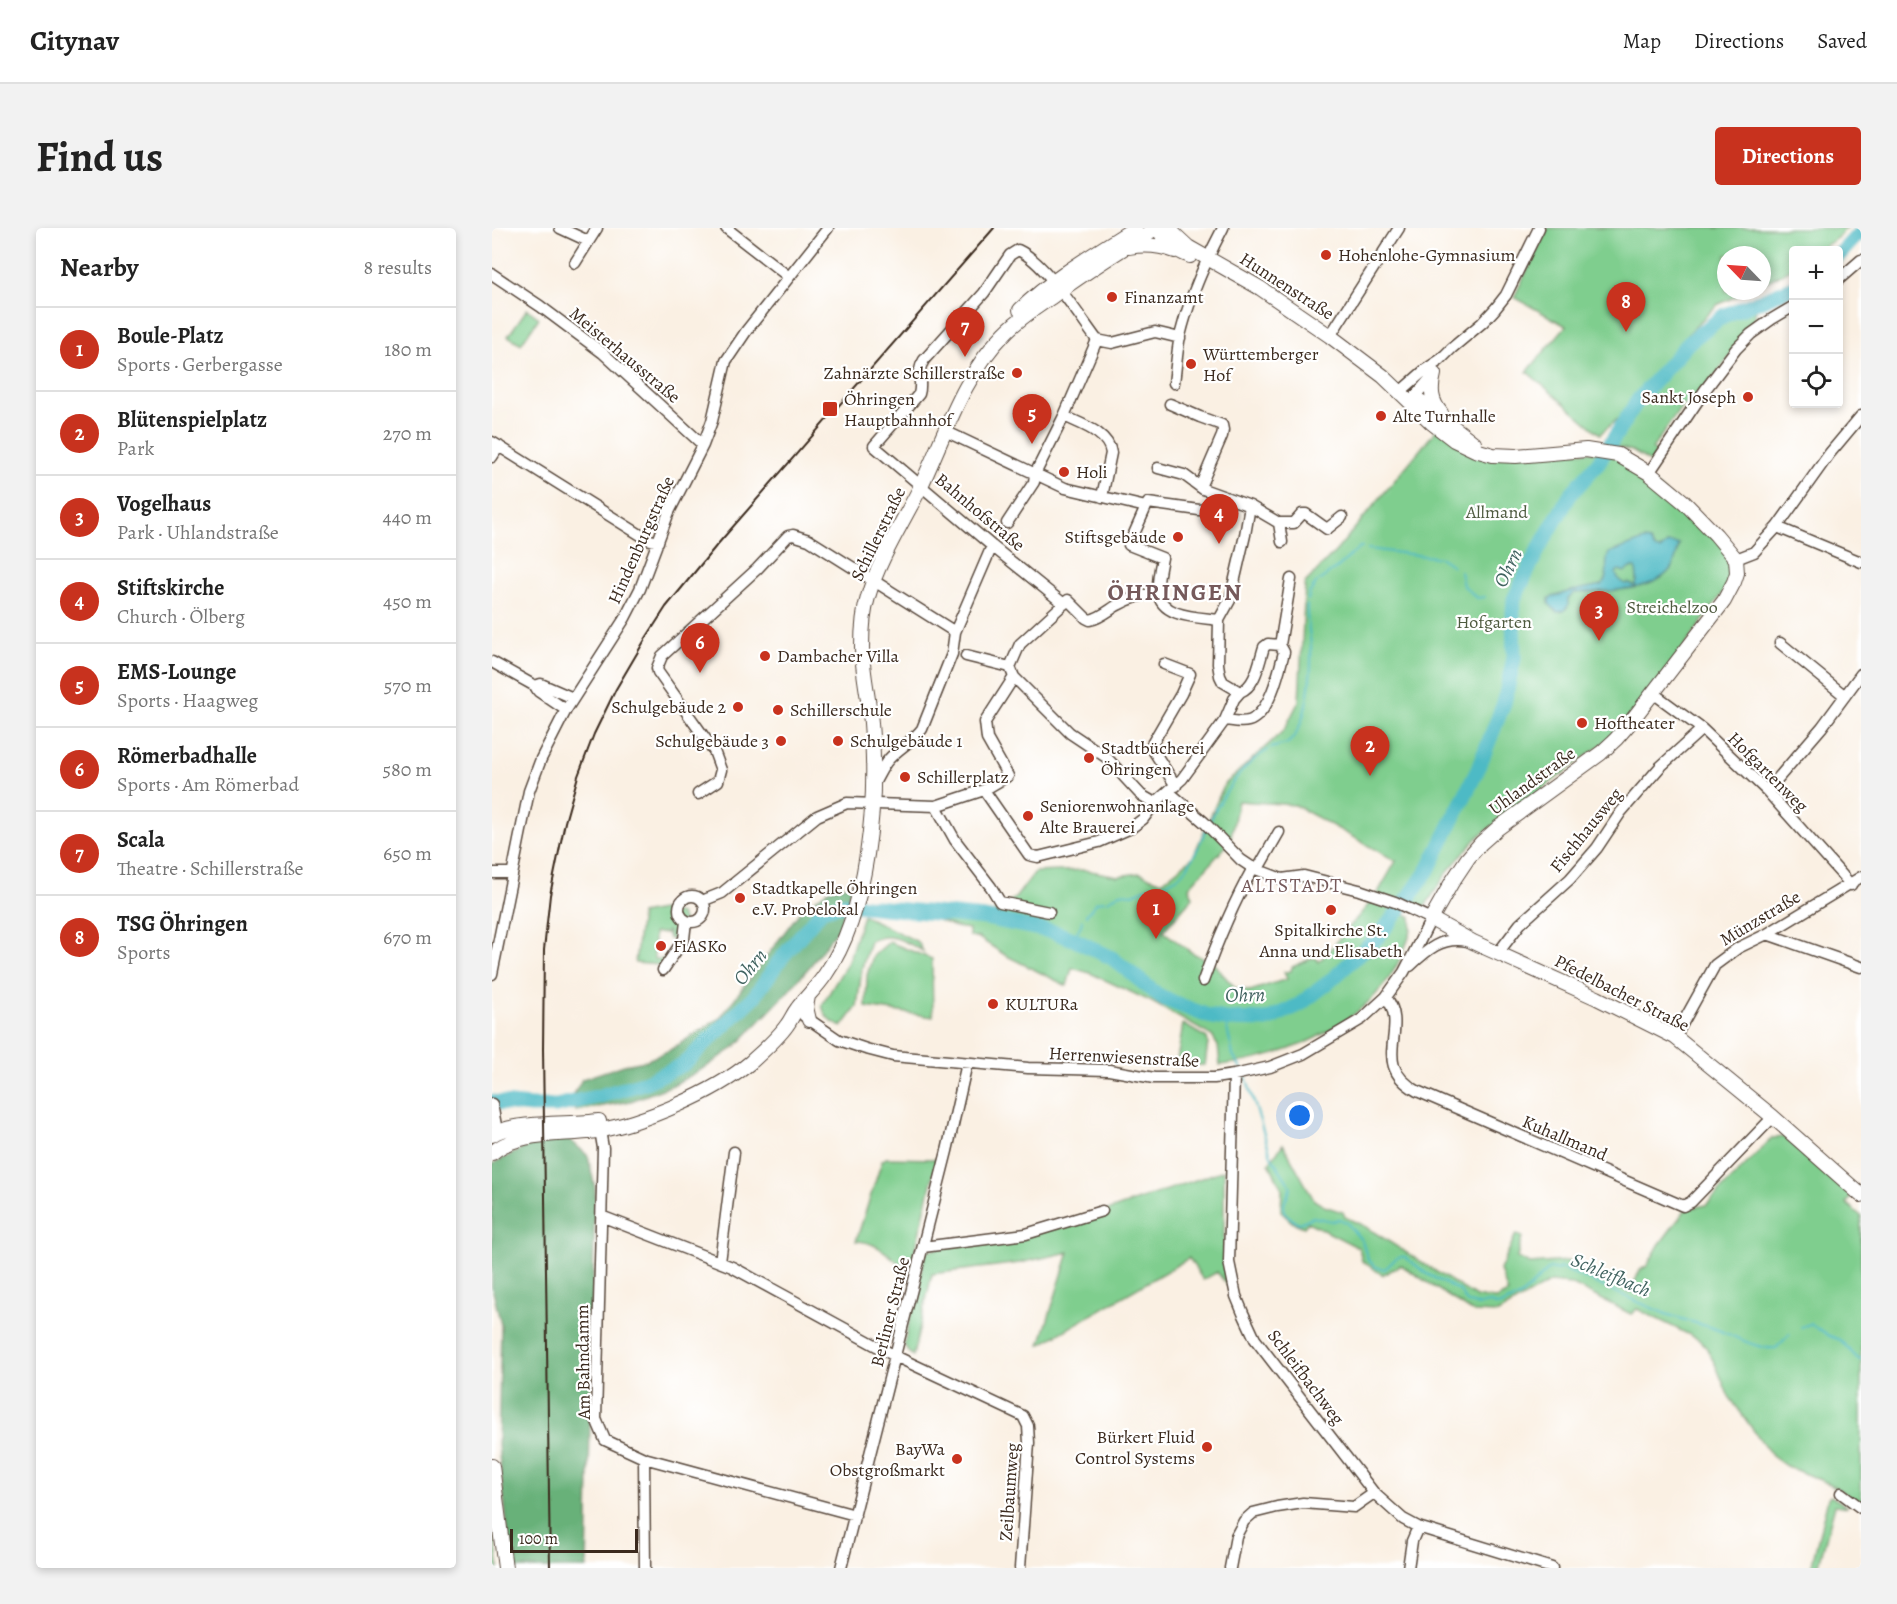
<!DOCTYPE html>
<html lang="en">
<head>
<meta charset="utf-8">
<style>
	:root { --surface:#fff; --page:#f2f2f2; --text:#222; --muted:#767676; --line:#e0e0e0; --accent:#c8321e }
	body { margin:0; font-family:Alegreya,serif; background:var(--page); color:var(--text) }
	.controls { position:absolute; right:18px; top:18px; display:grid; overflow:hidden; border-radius:6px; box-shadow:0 3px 9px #0003 }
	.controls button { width:54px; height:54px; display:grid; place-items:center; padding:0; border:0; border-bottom:2px solid var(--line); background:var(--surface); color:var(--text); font:30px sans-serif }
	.compass { position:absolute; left:1225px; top:18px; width:54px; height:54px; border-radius:50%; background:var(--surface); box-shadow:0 3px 9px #0003; rotate:295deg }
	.scale { position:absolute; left:18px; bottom:15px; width:128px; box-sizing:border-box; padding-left:6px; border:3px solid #3b2a1e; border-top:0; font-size:16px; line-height:21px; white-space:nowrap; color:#3b2a1e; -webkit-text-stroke:4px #fff; paint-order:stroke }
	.you { position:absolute; left:808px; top:888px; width:21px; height:21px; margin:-15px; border:4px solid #fff; border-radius:50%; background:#1a73e8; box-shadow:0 0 0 9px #1a73e833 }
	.badge { display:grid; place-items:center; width:39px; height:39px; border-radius:50%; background:var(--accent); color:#fff; font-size:20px; font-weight:700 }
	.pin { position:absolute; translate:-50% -50px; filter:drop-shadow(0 2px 3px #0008) }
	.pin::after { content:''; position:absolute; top:32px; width:21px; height:18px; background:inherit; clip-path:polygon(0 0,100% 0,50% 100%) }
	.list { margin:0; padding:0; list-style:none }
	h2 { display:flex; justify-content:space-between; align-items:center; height:78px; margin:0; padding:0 24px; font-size:26px }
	h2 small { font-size:20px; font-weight:400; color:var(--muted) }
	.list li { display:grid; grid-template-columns:39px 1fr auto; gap:18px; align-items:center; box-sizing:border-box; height:84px; padding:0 24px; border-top:2px solid var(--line) }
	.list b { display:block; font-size:22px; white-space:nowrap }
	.list p { margin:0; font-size:20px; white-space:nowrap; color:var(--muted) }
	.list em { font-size:20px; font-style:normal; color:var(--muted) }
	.icon { flex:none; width:33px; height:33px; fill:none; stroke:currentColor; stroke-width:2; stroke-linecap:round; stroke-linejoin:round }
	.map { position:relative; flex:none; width:1369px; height:1340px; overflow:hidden; border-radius:6px }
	header { display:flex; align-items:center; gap:36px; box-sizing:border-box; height:84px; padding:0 30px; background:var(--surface); border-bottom:2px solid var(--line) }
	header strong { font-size:28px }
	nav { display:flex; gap:33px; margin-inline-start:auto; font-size:21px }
	.intro { display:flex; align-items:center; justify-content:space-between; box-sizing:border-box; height:144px; padding:0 36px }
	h1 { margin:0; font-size:42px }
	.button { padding:15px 27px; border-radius:6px; background:var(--accent); color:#fff; font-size:21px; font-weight:700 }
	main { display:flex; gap:36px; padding:0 36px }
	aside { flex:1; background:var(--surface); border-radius:6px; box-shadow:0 3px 9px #0003 }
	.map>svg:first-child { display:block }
</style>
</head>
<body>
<header>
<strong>Citynav</strong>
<nav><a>Map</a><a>Directions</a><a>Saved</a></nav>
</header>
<div class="intro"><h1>Find us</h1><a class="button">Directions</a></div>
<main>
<aside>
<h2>Nearby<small>8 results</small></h2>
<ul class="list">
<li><span class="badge">1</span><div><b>Boule-Platz</b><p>Sports · Gerbergasse</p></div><em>180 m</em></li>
<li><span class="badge">2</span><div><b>Blütenspielplatz</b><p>Park</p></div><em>270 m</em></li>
<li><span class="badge">3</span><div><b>Vogelhaus</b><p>Park · Uhlandstraße</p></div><em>440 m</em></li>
<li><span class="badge">4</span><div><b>Stiftskirche</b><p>Church · Ölberg</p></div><em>450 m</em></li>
<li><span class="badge">5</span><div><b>EMS-Lounge</b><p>Sports · Haagweg</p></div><em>570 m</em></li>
<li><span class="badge">6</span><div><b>Römerbadhalle</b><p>Sports · Am Römerbad</p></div><em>580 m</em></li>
<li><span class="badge">7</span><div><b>Scala</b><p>Theatre · Schillerstraße</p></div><em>650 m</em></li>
<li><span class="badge">8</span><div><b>TSG Öhringen</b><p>Sports</p></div><em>670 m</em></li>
</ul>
</aside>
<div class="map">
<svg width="1369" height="1340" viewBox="0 0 1369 1340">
	<rect width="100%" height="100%" fill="#fff"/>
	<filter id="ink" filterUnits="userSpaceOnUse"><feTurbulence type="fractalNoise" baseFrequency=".0167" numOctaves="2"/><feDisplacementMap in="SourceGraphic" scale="12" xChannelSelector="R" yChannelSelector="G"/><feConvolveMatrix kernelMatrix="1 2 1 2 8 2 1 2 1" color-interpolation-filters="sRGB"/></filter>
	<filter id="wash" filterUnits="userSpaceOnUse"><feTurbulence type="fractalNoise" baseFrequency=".008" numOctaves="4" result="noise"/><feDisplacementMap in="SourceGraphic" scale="24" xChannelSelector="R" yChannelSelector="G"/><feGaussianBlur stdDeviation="1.35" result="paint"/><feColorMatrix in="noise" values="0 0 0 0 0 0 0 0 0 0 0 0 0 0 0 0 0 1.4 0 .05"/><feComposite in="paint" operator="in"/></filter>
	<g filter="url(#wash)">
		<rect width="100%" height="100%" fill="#faf0e3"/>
		<!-- green -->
		<path fill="#7fce8e" stroke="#5d7c56" stroke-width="1.5" fill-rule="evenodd" d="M1056 0H1354L1345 10 1327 22H1302L1301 40 1270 56V27H1234V63H1256L1225 77 1192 110 1129 188 1108 206 1035 144 1074 98 1022 69Z
			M1265 78 1260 100 1198 179 1192 175 1160 221 1165 225 1158 234 1140 223 1120 218C1152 172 1183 118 1235 90 1244 85 1255 82 1265 78Z
			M35 81 47 90 29 116 16 108Z
			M946 200 983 222 1123 224 1224 307 1245 345 1137 496 987 608 956 643 932 680 925 682 888 670 919 689C921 703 916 712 911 724 884 792 797 831 728 837L726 818 720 808 658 773 598 745 580 740 575 758 513 727 487 710 477 708V701L463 699 446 692 449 682 498 687 524 669 543 644 593 642 626 648 648 645 670 654 701 629 732 557 792 502 807 473 813 355 844 323ZM746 573 803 577 904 633 884 668 827 734 824 730H820L800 739 799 743 792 744 795 751 758 763 743 760 722 736 699 724 671 703 701 669 697 659 738 614Z
			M169 682 188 686 191 691 190 705 182 711H177L175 703 174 705H162V731H174L171 742 168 737 143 735 149 686Z
			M371 687 426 714 431 723C412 713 399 703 378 713L370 740 365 779 350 799C337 793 334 791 330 777L356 734Z
			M397 714 440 731 441 789 374 779 375 747 381 728Z
			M691 796 715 810 716 815 713 837 684 838Z
			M1292 909 1360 968 1354 975 1369 988V1276L1360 1269 1338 1256 1294 1238 1280 1228 1236 1167 1225 1140 1214 1119 1206 1111 1145 1081 1139 1086 1079 1056 1058 1054 1006 1085 980 1084 909 1037 891 1047 870 1033 867 1020 816 994 812 999 800 994 789 984 790 961 777 935 791 916 822 972 832 978 851 984 853 989 874 999 984 1069 1004 1071 1016 1065 1008 1042 1024 1006 1030 1009 1025 1030 1038 1036 1076 1033 1138 1064 1148 1042 1155 1038 1167 1017 1194 981 1214 977 1280 910Z
			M394 930 445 931 419 1040H413C398 1028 384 1013 364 1013L390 933Z
			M732 942V1018L737 1059 725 1044 711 1052 697 1030 548 1117 577 1024 528 1035 440 1046 421 1128 416 1124 412 1116 434 1023 572 998Z
			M1339 1268 1356 1279 1343 1277 1326 1340H1319L1336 1270Z
			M0 1293 7 1340H0Z"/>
		<!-- forest -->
		<path fill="#67b179" stroke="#516e4c" stroke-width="1.5" d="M360 656 347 699 319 737 293 767 243 819 214 839 181 857 139 873 84 883 80 870 90 851 132 837 153 833 178 822 228 790 310 681 338 661Z
			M76 910 96 928 103 960 95 1340H20L6 1218 9 1097 0 1059V938L2 935 36 918Z"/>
		<!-- water -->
		<path fill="#4dbac5" stroke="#447272" stroke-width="1.5" fill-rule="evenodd" d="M1152 312 1158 313 1163 321 1168 322 1176 315 1187 316C1185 323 1184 333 1180 339 1163 366 1111 362 1082 365L1076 371V378L1072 383 1065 384 1057 376V370L1079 363 1110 357C1119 343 1111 338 1117 325ZM1139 340H1143C1145 344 1146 355 1143 358L1137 355 1133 356 1127 352 1124 346 1125 343 1128 342 1132 344Z"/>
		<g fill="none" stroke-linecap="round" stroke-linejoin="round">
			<!-- stream -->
			<path stroke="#4dbac5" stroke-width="2" d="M876 321 949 330 961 338
				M968 344 971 357 985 370 993 369
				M828 352 846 339 868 319H870
				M816 372 817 366 825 354
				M779 520C784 518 791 518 796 515 816 500 820 442 819 418 818 404 814 391 815 377
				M718 593C731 566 749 537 776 522
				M708 615 714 601
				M616 673 628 665 641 666 662 657 670 658 686 649 695 640 707 618
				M594 687 605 674 612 673
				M581 711 589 697 590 692
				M733 791 741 827 750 842
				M754 849 779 928 799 959 792 976V984L801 992 807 995 821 989 840 993 847 991 855 995 870 1013 876 1032 884 1039 893 1041C900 1036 903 1027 913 1029L935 1046 968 1063 973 1072 976 1075 987 1077 998 1075 1006 1078 1029 1068 1058 1040 1065 1042 1069 1040C1104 1055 1138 1071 1174 1086 1190 1092 1207 1095 1223 1101 1239 1106 1268 1123 1284 1120L1298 1106
				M1309 1099 1318 1096 1335 1107 1348 1112 1366 1131 1369 1132"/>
			<!-- river -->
			<path stroke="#4dbac5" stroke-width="15" d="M1346 28 1369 3
				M0 874 39 878H64L108 868 154 854 192 836 262 769 287 733 330 682 353 676 493 690 562 704 581 711 620 730 670 770 716 788 733 791 775 792 807 777 837 754 886 709 918 668 936 642 986 541 1012 475 1022 430 1021 385 1022 371 1044 326 1078 267 1106 235 1146 172 1197 114 1231 88 1302 59"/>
		</g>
	</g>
	<g filter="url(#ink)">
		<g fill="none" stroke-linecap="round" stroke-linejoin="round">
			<!-- minor casing -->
			<g stroke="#58483c" stroke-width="13">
				<path id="minor" d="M68 0 96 13
					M234 0 297 49
					M83 35 105 0
					M0 46 48 78 111 125 211 217
					M1346 52 1369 32
					M838 108 907 0
					M682 155C684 140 685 123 688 108 697 71 713 34 731 0
					M908 164 933 142 948 132 960 120 990 95 1003 81 1014 67 1047 0
					M918 174 942 146
					M678 176 708 189 730 197 731 202 730 208 708 259
					M572 188C588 196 616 204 619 225L610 269
					M453 203 573 260 654 279 637 317 670 330C668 340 665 353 666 364 669 390 707 389 727 392
					M0 214 155 311 166 314
					M0 229 7 218
					M666 240 692 247 711 261 758 278 787 295H802L810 286H814L835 301 850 289
					M1157 245 1213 162 1244 121 1259 106 1280 91 1302 78
					M656 275 707 282 724 280
					M515 295 542 254 543 246 572 188 605 112
					M787 295 790 314
					M1285 299 1369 334
					M1244 331 1262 324 1285 299 1338 225 1369 188
					M572 376 500 318 382 218 427 166C431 152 423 146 432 132L492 65 518 27 526 22C553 34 587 88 605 112L620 115 663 104 688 110
					M1288 415 1353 468
					M474 428 518 439
					M0 434 43 458 46 463 74 482
					M672 436 698 446 689 466 660 516 661 522 684 558
					M43 458 49 456 81 470
					M748 464C764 458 767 434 772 419L776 416 788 417
					M1161 465 1210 501 1275 563 1359 657
					M733 492C741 493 754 496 761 491 779 480 787 443 792 424L788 417 799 351
					M381 557C386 549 391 537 397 531 407 520 421 513 430 501L460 426 463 404 500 318
					M492 562 537 627 546 629 607 614 639 600 651 591 663 575 690 551 733 492 742 471 748 464 731 454 728 448 726 436 727 392 738 372 753 307 758 278
					M1275 563 1330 499 1369 446
					M206 566 226 553 229 542 222 523 215 513 166 444 165 440 170 428 265 341 296 308 301 307 317 312 463 404
					M663 575 649 567 614 529 578 505 522 449 518 439 528 416 576 372 594 390 598 392C608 390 616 383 624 378 638 370 650 366 666 365
					M444 578 463 612 499 659 508 674 557 684
					M761 640 767 639 787 604
					M0 645H20
					M187 681a13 13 0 1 1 26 0a13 13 0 1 1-26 0Z
					M210 673 230 665 325 588 355 575 444 578 492 562 516 548 495 511 493 494 522 449
					M1275 706 1369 739
					M1006 725 1028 696 1078 651 1105 620 1129 584 1168 539 1210 501
					M918 738C935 722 950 708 975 713
					M171 742 192 711 194 693
					M0 746 37 563 49 531 74 482 133 390 148 361 177 284 211 217 220 193 234 133 255 102 336 0
					M711 753C725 714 741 676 761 640
					M894 769C919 802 876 835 925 863L1191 978 1199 974 1281 889
					M312 788 347 812 374 821 401 828 536 840 617 842 662 850H722L742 847 778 839 811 826 870 791 894 769 912 744 939 691 903 674 867 662 812 648 790 651 761 640 749 632 712 594 677 564
					M1183 809 1223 737 1246 720 1275 706 1369 649
					M742 847 737 1034 744 1068 751 1085 763 1111 882 1265 911 1291 926 1299 1060 1340
					M0 876 5 903
					M108 902 111 920 104 1191 113 1212 152 1230 363 1287
					M109 988 240 1039 403 1128 531 1188 536 1198 537 1215 528 1340
					M431 1019 534 1006 610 983
					M228 1034 242 924
					M152 1230 153 1340
					M1349 1265 1369 1280
					M349 1340 455 923 475 835
					M738 1340 744 1308 752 1293 761 1285 785 1279 811 1275 862 1279 882 1265
					M916 1340 920 1313 926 1299"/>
			</g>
			<!-- major casing -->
			<g stroke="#58483c" stroke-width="16">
				<path id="major" d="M665 0C674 13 683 23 698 28
					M679 0 682 6 696 19 768 60 838 108 891 148 940 195 962 212 983 222 1001 227 1024 228 1094 222 1126 227 1157 245 1192 274 1224 307 1244 331 1245 345 1242 354 1232 373 1137 496 1124 511 1109 525 1006 600 989 615 976 630 960 654 939 691 981 714 1105 770 1183 809 1281 889 1369 967
					M637 19C653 16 667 17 683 23
					M528 82C562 49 604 25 643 0
					M942 146C938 162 939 173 949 185
					M928 173 982 215
					M316 768 314 779 317 792
					M0 907C18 893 81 897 107 893
					M0 925C26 902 71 908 104 903 151 895 222 865 259 834 271 823 286 810 295 797 299 792 301 786 305 781 314 769 325 759 333 747 377 684 386 570 379 495 377 470 370 444 370 419 370 402 371 385 376 369 386 333 411 294 428 260 453 207 471 147 513 105 526 91 542 81 558 70 592 45 628 22 664 0
					M0 1238 13 1340"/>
			</g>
			<!-- minor -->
			<use href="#minor" stroke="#fff" stroke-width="10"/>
			<!-- major -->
			<use href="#major" stroke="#fff" stroke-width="14"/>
			<!-- rail -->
			<path stroke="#3b2a1e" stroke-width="2" d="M58 1340 51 821 52 722 58 667 73 594 86 548 102 506 124 461 154 410 174 379 225 317 502 0"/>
		</g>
	</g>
	<!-- markers -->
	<g fill="#c8321e" stroke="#fff" stroke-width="2">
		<circle cx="834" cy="27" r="6"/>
		<circle cx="620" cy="69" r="6"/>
		<circle cx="699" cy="136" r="6"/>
		<circle cx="525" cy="145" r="6"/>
		<circle cx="1256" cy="169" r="6"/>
		<rect x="330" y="173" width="16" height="16" rx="3"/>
		<circle cx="889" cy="188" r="6"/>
		<circle cx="572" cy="244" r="6"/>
		<circle cx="686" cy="309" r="6"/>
		<circle cx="273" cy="428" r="6"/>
		<circle cx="246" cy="479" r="6"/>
		<circle cx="286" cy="482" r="6"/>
		<circle cx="1090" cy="495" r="6"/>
		<circle cx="289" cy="513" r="6"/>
		<circle cx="346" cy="513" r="6"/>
		<circle cx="597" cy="530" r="6"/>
		<circle cx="413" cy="549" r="6"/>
		<circle cx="536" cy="588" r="6"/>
		<circle cx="248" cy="670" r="6"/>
		<circle cx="839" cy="682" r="6"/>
		<circle cx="169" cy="718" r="6"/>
		<circle cx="501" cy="776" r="6"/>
		<circle cx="715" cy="1219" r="6"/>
		<circle cx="465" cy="1231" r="6"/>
	</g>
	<g text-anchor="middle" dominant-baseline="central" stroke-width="4.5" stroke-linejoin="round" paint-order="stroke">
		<!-- poi labels -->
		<g font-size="18" fill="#3b2a1e" stroke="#fff" text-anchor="start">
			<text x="846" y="27">Hohenlohe-Gymnasium</text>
			<text x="632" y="69">Finanzamt</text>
			<text x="711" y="126">Württemberger<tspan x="711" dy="21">Hof</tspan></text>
			<text x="513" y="145" text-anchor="end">Zahnärzte Schillerstraße</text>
			<text x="1244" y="169" text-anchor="end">Sankt Joseph</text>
			<text x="352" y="171">Öhringen<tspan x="352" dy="21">Hauptbahnhof</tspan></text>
			<text x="901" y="188">Alte Turnhalle</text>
			<text x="584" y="244">Holi</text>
			<text x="674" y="309" text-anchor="end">Stiftsgebäude</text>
			<text x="285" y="428">Dambacher Villa</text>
			<text x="234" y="479" text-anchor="end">Schulgebäude 2</text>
			<text x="298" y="482">Schillerschule</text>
			<text x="1102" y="495">Hoftheater</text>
			<text x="277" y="513" text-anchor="end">Schulgebäude 3</text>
			<text x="358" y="513">Schulgebäude 1</text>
			<text x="609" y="520">Stadtbücherei<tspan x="609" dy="21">Öhringen</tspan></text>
			<text x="425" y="549">Schillerplatz</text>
			<text x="548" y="578">Seniorenwohnanlage<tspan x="548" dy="21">Alte Brauerei</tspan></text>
			<text x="260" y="660">Stadtkapelle Öhringen<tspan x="260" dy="21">e.V. Probelokal</tspan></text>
			<text x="839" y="702" text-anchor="middle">Spitalkirche St.<tspan x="839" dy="21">Anna und Elisabeth</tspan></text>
			<text x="181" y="718">FiASKo</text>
			<text x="513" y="776">KULTURa</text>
			<text x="703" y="1209" text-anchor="end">Bürkert Fluid<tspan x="703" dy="21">Control Systems</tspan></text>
			<text x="453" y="1221" text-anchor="end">BayWa<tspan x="453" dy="21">Obstgroßmarkt</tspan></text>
		</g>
		<!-- street labels -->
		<g font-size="18" fill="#3b2a1e" stroke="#fff">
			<text transform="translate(795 58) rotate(33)">Hunnenstraße</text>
			<text transform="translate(133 127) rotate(40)">Meisterhausstraße</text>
			<text transform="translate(488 284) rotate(40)">Bahnhofstraße</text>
			<text transform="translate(386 306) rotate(-64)">Schillerstraße</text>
			<text transform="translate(149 312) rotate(-66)">Hindenburgstraße</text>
			<text transform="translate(1276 544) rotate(45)">Hofgartenweg</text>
			<text transform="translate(1040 553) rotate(-36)">Uhlandstraße</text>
			<text transform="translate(1094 602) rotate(-51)">Fischhausweg</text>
			<text transform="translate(1268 690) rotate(-31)">Münzstraße</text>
			<text transform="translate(1130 765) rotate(27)">Pfedelbacher Straße</text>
			<text transform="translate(632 829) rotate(3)">Herrenwiesenstraße</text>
			<text transform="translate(1073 910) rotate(23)">Kuhallmand</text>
			<text transform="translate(398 1084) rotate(-76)">Berliner Straße</text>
			<text transform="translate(91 1134) rotate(-91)">Am Bahndamm</text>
			<text transform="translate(814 1149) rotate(53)">Schleifbachweg</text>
			<text transform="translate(517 1264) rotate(-86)">Zeilbaumweg</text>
		</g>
		<!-- park labels -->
		<g font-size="18" fill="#4f5b40" stroke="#fff">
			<text x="1005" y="284">Allmand</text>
			<text x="1180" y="379">Streichelzoo</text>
			<text x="1002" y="394">Hofgarten</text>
		</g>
		<!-- water labels -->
		<g font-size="20" font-style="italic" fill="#426461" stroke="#fff">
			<text transform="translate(1016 340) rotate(-64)">Ohrn</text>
			<text transform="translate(258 739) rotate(-51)">Ohrn</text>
			<text transform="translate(753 767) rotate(-1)">Ohrn</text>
			<text transform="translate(1119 1047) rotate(23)">Schleifbach</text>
		</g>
		<!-- neighbourhood labels -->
		<g font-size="20" letter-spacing="1.5" fill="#765a5b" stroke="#fff">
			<text x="800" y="657">ALTSTADT</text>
		</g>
		<!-- district labels -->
		<g font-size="24" font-weight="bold" letter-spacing="1.5" fill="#765a5b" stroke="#fff">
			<text x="683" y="364">ÖHRINGEN</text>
		</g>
	</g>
</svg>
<div class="controls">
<button>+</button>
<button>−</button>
<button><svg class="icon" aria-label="locate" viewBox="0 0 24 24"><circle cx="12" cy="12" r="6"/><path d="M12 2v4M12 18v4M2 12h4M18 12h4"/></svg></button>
</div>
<svg class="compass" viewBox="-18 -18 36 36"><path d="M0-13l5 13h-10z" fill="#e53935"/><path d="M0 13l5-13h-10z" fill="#767676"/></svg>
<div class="scale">100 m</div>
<div class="you"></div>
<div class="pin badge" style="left:664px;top:711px">1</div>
<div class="pin badge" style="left:878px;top:548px">2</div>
<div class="pin badge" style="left:1107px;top:413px">3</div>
<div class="pin badge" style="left:727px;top:316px">4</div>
<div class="pin badge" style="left:540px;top:216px">5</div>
<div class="pin badge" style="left:208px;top:445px">6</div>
<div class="pin badge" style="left:473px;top:129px">7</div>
<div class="pin badge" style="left:1134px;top:104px">8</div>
</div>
</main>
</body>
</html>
